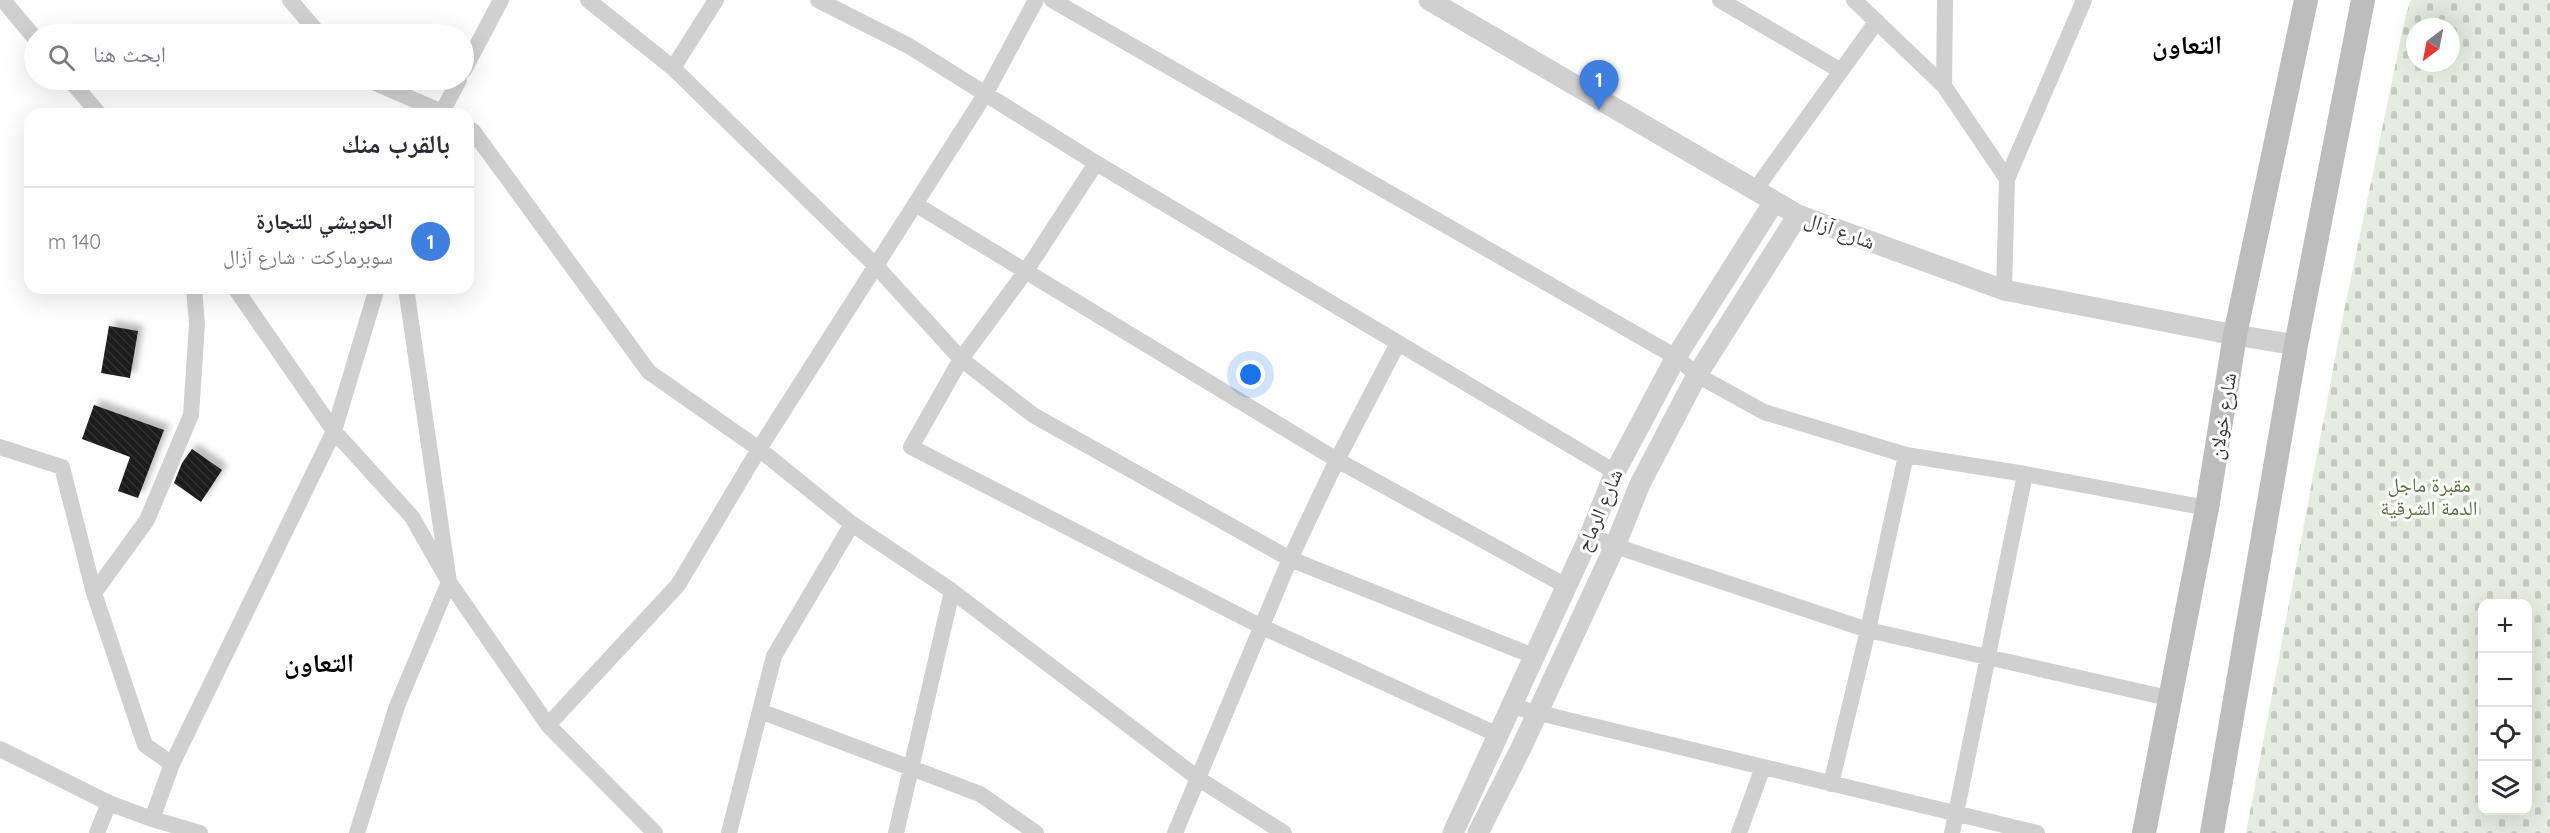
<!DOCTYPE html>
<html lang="ar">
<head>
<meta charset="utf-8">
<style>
	:root { --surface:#fff; --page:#f2f2f3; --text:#2b2b33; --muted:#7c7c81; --line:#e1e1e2; --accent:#0f766e }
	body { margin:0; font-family:Quicksand,"Noto Naskh Arabic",sans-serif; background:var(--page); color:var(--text); direction:rtl }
	.controls { position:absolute; right:18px; bottom:18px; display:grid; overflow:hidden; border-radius:12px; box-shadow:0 6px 24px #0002 }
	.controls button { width:54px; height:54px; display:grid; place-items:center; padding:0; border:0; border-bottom:2px solid var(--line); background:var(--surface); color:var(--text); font:30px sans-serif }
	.compass { position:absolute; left:2406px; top:18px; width:54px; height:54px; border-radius:50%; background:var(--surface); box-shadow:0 6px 24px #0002; rotate:212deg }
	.you { position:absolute; left:1251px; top:375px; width:21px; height:21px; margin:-15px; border:4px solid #fff; border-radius:50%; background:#1a73e8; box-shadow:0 0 0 9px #1a73e833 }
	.badge { display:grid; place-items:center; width:39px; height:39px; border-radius:50%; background:var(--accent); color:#fff; font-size:20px; font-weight:700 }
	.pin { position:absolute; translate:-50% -50px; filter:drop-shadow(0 2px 3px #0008) }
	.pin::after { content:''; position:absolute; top:32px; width:21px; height:18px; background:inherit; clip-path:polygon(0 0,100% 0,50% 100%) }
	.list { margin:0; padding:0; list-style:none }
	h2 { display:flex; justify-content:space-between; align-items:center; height:78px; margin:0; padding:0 24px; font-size:26px }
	h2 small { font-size:20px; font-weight:400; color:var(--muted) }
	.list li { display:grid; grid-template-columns:39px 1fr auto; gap:18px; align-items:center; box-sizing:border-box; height:108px; padding:0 24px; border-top:2px solid var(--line) }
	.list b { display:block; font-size:22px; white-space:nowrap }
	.list p { margin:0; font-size:20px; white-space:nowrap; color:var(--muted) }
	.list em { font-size:20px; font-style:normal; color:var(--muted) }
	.icon { flex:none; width:33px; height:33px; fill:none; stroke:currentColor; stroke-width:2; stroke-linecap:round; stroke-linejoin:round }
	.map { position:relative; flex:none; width:2550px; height:833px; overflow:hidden; direction:ltr }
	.search { position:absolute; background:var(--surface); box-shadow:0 6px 24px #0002; left:24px; top:24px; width:450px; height:66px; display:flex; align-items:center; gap:15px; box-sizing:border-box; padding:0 21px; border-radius:33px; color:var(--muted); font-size:22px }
	.panel { position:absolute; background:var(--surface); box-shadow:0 6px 24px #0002; left:24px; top:108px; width:450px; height:186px; border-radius:18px; direction:rtl }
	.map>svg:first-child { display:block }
</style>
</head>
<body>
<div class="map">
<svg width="2550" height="833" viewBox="0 0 2550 833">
	<defs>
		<pattern id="cemetery-stones" width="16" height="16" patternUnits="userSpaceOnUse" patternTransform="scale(1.5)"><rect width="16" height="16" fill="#e6ecdf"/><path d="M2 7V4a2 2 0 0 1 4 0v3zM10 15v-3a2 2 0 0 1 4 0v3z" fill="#c6cbc0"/></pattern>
		<pattern id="building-back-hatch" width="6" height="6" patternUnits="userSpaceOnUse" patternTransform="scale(1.5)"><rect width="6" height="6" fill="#1a1a1a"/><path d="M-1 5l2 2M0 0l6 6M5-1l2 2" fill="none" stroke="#333"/></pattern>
		<filter id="shadow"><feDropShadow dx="5.5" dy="-5.5" stdDeviation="3" flood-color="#0004"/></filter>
	</defs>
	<rect width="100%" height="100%" fill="#fff"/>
	<!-- cemetery -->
	<path fill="url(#cemetery-stones)" fill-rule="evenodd" d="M2411 0H2550V833H2246L2343 316 2406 14ZM2415 27H2451V63H2415ZM2482 604H2528V810H2482Z"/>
	<!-- building -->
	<path fill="url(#building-back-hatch)" filter="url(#shadow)" d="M109 326 138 331 130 378 101 373Z
		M94 405 164 430 138 498 118 491 130 457 82 439Z
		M192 449 222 470 201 502 174 483 182 463Z"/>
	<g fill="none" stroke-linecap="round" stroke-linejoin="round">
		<!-- minor -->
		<path stroke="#d0d0d0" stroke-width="16" d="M3 0 34 37
			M290 0 319 34
			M588 0 673 68 876 266 961 359 1033 415 1290 559 1533 656
			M818 0 909 46 1096 163 1615 472
			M1052 0 1676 357 1697 375 1764 412 1906 455 2025 474 2207 508
			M1720 0 1841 71
			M1854 0 1944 86 2007 179 2004 290
			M673 68 716 0
			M464 70 501 0
			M70 80 99 114
			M368 80 447 114
			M1944 86 1945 0
			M441 114 459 80
			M468 128 473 131 649 372 759 449 852 524 952 591 1199 779 1284 833
			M1096 163 1026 271 961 359 911 447 1260 626 1496 734
			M2007 179 2084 0
			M1755 190 1877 21
			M915 204 1337 460 1566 586
			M235 288 334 431 412 517 449 582 548 725 655 833
			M0 447 62 467 94 593 145 745 172 764
			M1590 535 1615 546 1868 630 2168 698
			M94 593 147 520 191 415 197 324 194 288
			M1510 706 2037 833
			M760 711 980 794 1036 833
			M548 725 678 585 759 449 986 93 1036 0
			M0 749 109 803 152 819 200 833
			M1831 784 1868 630 1906 455
			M152 819 172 764 334 431 377 288
			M97 833 109 803
			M357 833 397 706 449 582 406 288
			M729 833 774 656 852 524
			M896 833 952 591
			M1175 833 1290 559 1337 460 1398 343
			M1739 833 1763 767
			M1952 833 2025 474"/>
		<!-- tertiary -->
		<path stroke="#d0d0d0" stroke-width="21" d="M1429 0 1798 215 2004 290 2235 335 2296 345
			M1453 833 1590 535 1615 472 1676 357 1774 202
			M1478 833 1522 746 1615 546 1640 484 1697 375 1798 215"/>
		<!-- secondary -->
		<path stroke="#bdbdbd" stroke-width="24" d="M2144 833 2207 508 2235 335 2306 0
			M2212 833 2296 345 2363 0"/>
	</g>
	<g text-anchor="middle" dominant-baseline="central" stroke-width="6" stroke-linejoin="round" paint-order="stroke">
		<!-- street labels -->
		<g font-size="20" fill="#333" stroke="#fff">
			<text transform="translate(1840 230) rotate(20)">شارع آزال</text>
			<text transform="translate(2222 416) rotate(-81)">شارع خولان</text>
			<text transform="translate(1599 510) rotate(-67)">شارع الرماح</text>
		</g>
		<!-- park labels -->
		<g font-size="20" fill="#56703f" stroke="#fff">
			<text x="2429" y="484">مقبرة ماجل<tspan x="2429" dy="23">الدمة الشرقية</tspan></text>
		</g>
		<!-- district labels -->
		<g font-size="26" font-weight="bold" fill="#000" stroke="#fff">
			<text x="2187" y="44">التعاون</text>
			<text x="319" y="662">التعاون</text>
		</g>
	</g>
</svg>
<div class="controls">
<button>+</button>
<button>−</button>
<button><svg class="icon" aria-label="locate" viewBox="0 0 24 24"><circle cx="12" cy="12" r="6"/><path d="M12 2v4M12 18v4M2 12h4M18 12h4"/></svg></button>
<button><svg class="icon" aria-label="layers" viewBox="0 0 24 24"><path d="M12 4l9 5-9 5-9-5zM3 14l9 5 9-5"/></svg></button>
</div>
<svg class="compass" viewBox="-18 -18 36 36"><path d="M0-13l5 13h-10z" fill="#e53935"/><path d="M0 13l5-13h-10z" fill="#7c7c81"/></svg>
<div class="you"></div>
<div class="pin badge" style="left:1599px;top:110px;background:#3f7fe0">1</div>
<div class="search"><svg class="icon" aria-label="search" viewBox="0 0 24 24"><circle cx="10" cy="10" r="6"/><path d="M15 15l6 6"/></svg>ابحث هنا</div>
<section class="panel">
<h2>بالقرب منك<small></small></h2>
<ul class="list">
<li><span class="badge" style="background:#3f7fe0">1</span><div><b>الحويشي للتجارة</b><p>سوبرماركت · شارع آزال</p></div><em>140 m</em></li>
</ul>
</section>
</div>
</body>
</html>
